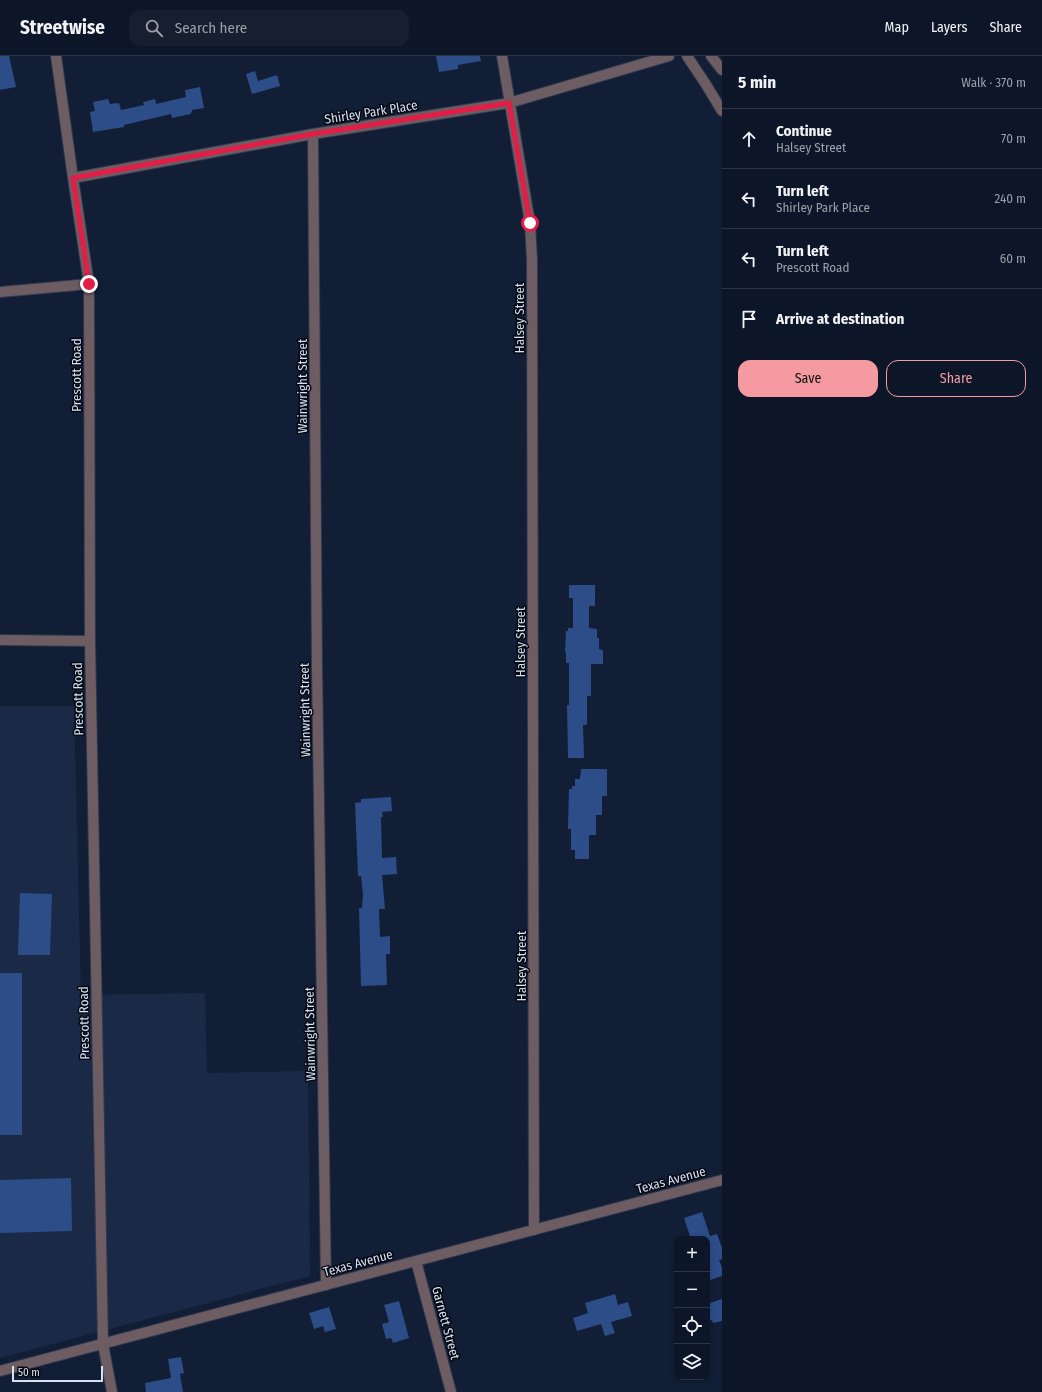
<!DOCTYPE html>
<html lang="en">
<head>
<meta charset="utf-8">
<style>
	:root { --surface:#0d1628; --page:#161f30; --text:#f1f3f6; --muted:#9a9fa8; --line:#2d3545; --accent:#f49aa0 }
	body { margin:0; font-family:"Fira Sans Condensed",sans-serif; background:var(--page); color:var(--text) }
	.controls { position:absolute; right:12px; bottom:12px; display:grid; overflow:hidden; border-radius:8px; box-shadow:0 2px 6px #0003 }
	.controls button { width:36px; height:36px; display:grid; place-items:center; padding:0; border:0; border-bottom:1px solid var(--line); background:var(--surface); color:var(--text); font:20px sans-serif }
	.scale { position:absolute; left:12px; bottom:10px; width:91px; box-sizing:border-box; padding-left:4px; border:2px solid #d7e1f1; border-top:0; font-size:11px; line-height:14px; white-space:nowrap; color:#d7e1f1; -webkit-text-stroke:3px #040812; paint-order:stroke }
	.stop { position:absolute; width:12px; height:12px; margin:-9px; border:3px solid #e11d48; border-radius:50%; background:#fff }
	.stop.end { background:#e11d48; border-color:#fff; box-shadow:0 1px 4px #0008 }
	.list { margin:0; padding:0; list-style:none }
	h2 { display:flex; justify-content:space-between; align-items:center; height:52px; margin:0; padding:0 16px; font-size:17px }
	h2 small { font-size:13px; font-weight:400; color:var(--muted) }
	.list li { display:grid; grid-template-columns:26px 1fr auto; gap:12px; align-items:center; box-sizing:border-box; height:60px; padding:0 16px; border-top:1px solid var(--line) }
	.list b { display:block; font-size:15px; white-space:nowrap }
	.list p { margin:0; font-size:13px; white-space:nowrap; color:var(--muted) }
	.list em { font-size:13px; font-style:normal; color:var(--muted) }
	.actions { display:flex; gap:8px; padding:12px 16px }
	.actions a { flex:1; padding:9px 0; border:1px solid var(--accent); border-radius:12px; text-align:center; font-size:14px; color:var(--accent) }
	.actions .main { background:var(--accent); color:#111 }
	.icon { flex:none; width:22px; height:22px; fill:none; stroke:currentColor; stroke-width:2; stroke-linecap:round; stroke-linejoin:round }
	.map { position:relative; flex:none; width:722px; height:1336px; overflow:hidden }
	header { display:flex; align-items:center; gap:24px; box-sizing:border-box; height:56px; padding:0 20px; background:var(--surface); border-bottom:1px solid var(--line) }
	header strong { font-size:19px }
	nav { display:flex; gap:22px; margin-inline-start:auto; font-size:14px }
	.search { width:280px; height:36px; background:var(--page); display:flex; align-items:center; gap:10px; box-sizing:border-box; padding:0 14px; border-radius:12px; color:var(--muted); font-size:15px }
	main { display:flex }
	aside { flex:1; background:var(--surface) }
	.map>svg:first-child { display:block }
</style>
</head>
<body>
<header>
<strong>Streetwise</strong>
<div class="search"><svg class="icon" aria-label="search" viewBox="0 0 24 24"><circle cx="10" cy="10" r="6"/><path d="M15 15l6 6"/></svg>Search here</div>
<nav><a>Map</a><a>Layers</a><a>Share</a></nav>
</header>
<main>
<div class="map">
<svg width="722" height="1336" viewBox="0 0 722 1336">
	<rect width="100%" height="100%" fill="#111e35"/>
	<!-- built -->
	<path fill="#1a2a46" d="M0 650H74L81 939 205 937 207 1017 308 1015 310 1220 0 1302Z"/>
	<!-- building -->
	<path fill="#2d4d88" d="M0 0H9L16 31 0 34Z
		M436 0H480L481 5 458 9V13L439 16Z
		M255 15 258 25 277 19 280 30 252 38 246 18Z
		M200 31 204 52 192 54 191 58 172 62 171 58 124 69V71L93 76 90 56 95 55 93 46 108 43 110 48 119 47 121 54 144 49 143 46 155 43 156 48 186 41 185 34Z
		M569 529H595V550H589V572L597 573V582H599V593L603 594V608H591V640H587V669H583L584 702H568L567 649H569V607H566V597L565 596 566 575H568V572H573V542H569Z
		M581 713H607V740H602V759H596V779H589V803H575V794H571V773H568V769L569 733H572V730H575V723H580Z
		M391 741 392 755 382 756 383 761H381L382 802 396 801 397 818 382 819 385 853H379L380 881 390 880V898H386L387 929 361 930 359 852H362L363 839 361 820H358L355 747 361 746V743Z
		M20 837 52 838 50 899H18Z
		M0 917H22V1079H0Z
		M71 1122 72 1175 0 1177V1124Z
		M702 1156 710 1180 717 1178 722 1192V1203L719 1204 722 1212V1220L707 1225V1183H691L684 1162Z
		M615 1238 618 1249 628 1246 632 1260 611 1266 615 1277 605 1280 601 1268 577 1275 573 1262 588 1257 585 1247Z
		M722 1243V1265L713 1267 712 1264 707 1266V1248Z
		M399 1245 409 1282 393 1287 391 1282 386 1283 382 1268 389 1266 384 1249Z
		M329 1251 336 1273 325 1276 323 1270 314 1273 309 1257Z
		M181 1301 184 1317 180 1318 183 1336H146L145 1327 171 1322 168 1303Z"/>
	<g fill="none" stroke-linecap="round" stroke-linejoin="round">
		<!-- minor casing -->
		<g stroke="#2d394f" stroke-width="12">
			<path id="minor" d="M56 0 73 122 89 228 90 585 103 1288 112 1336
				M502 0 530 167 532 204 534 1174
				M687 0 705 27 722 55
				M711 0 722 14
				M313 78 317 611 326 1229
				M73 122 313 78 509 47 669 0
				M0 236 89 228
				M0 584 90 585
				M416 1205 451 1336"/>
		</g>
		<!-- tertiary casing -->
		<g stroke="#2d394f" stroke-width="12">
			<path id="tertiary" d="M0 1315 722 1124"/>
		</g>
		<!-- minor -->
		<use href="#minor" stroke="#6d5d62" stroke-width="10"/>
		<!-- tertiary -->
		<use href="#tertiary" stroke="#6d5d62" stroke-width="10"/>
	</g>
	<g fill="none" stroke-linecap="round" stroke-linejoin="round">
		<!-- route -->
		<path stroke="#e11d48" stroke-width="5" d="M89 228 73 122 313 78 509 47 530 167"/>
	</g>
	<g text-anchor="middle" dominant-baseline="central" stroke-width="3" stroke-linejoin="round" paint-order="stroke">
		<!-- street labels -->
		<g font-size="13" fill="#d7e1f1" stroke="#040812">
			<text transform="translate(371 56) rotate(-9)">Shirley Park Place</text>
			<text transform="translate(519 262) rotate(-90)">Halsey Street</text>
			<text transform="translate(76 319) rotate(-90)">Prescott Road</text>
			<text transform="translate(302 330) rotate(-90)">Wainwright Street</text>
			<text transform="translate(520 586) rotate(-90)">Halsey Street</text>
			<text transform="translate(78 643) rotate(-91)">Prescott Road</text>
			<text transform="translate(305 654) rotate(-91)">Wainwright Street</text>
			<text transform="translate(521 910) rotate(-90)">Halsey Street</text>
			<text transform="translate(84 967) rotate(-91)">Prescott Road</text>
			<text transform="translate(310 978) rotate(-91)">Wainwright Street</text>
			<text transform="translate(671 1124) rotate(-15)">Texas Avenue</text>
			<text transform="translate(358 1207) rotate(-15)">Texas Avenue</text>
			<text transform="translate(446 1267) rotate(75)">Garnett Street</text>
		</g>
	</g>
</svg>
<div class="controls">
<button>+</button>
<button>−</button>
<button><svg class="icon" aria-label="locate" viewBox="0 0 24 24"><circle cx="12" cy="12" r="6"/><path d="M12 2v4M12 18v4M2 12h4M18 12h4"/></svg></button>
<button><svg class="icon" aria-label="layers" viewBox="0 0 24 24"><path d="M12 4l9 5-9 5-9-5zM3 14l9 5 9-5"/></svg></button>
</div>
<div class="scale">50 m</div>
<div class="stop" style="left:530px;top:167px"></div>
<div class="stop end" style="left:89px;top:228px"></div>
</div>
<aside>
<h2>5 min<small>Walk · 370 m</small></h2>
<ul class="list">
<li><svg class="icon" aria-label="ahead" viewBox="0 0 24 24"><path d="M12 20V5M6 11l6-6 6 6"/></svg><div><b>Continue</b><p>Halsey Street</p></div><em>70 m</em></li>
<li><svg class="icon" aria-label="left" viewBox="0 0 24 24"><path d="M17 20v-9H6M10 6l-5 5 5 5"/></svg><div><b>Turn left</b><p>Shirley Park Place</p></div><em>240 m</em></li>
<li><svg class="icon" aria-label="left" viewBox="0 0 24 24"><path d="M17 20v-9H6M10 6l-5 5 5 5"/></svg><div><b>Turn left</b><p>Prescott Road</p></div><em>60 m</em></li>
<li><svg class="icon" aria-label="arrive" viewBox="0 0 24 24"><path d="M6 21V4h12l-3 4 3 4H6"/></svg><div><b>Arrive at destination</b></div></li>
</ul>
<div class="actions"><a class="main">Save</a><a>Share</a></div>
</aside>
</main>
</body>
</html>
